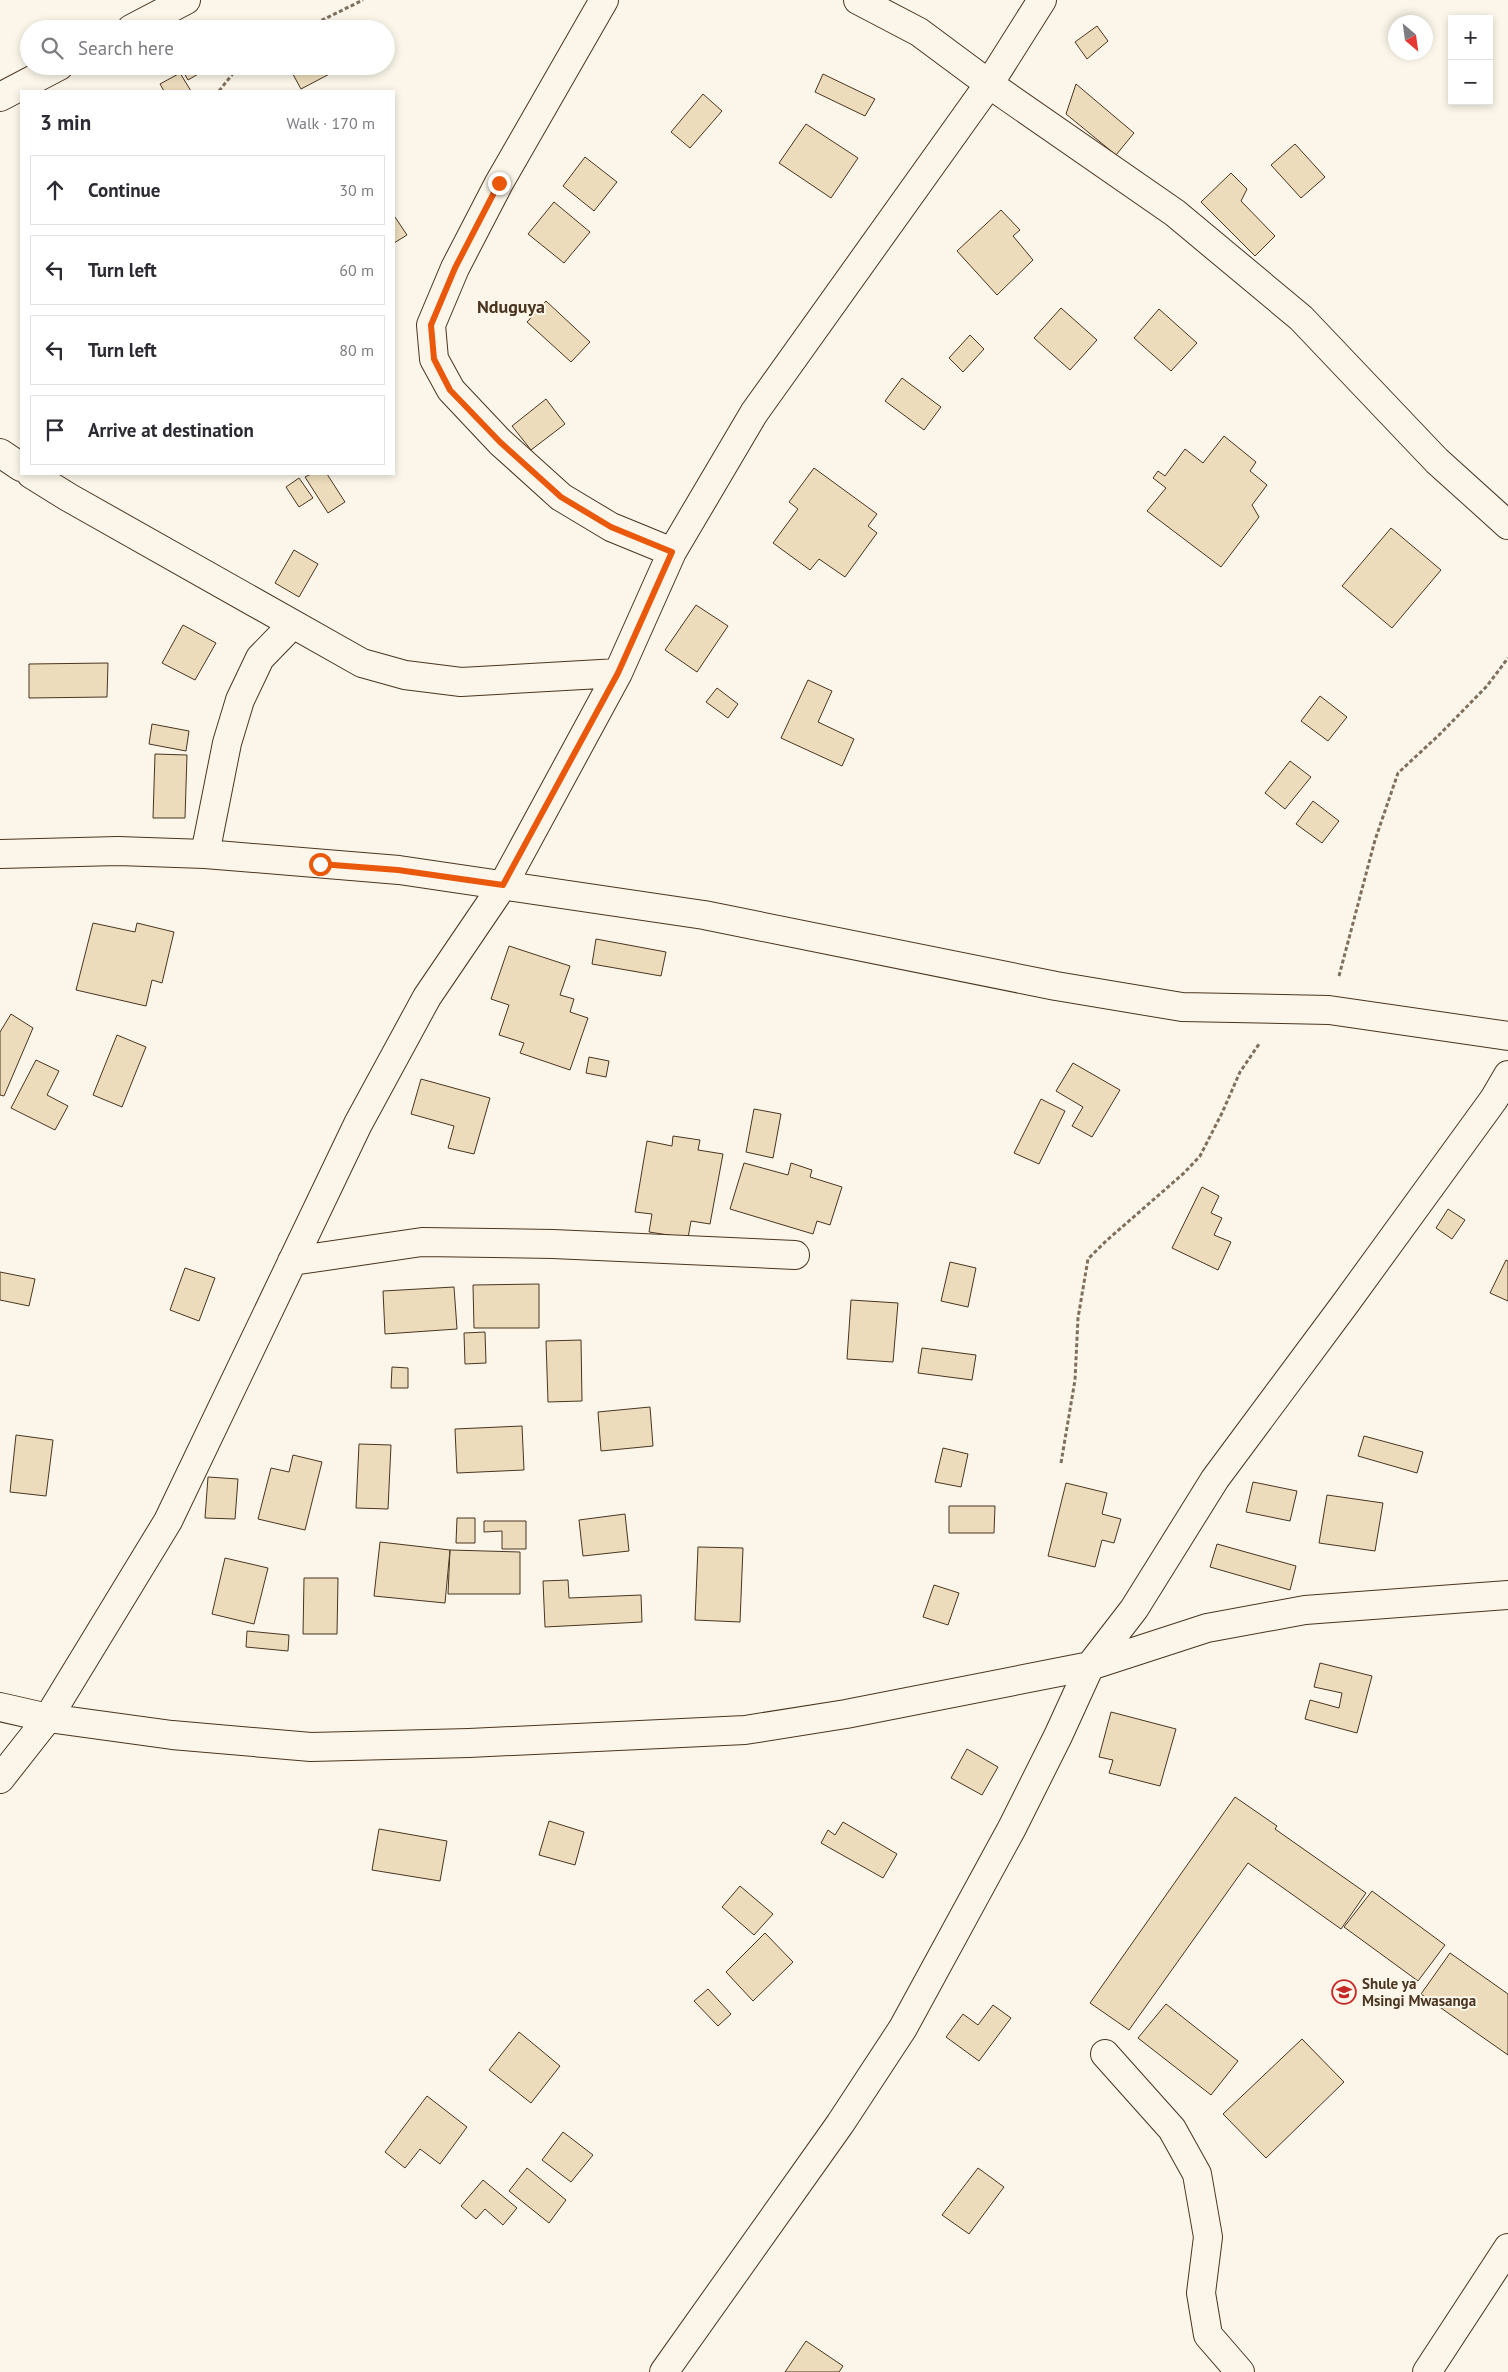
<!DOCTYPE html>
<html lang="en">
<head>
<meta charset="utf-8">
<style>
	:root { --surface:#fff; --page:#f2f2f3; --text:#2b2b33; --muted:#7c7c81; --line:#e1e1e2 }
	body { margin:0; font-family:"PT Sans",sans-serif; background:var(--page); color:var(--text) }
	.controls { position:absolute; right:15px; top:15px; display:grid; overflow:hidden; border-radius:0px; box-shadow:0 2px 8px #0003 }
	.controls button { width:45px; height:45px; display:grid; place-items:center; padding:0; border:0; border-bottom:1px solid var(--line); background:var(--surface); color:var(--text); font:25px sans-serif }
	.compass { position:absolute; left:1388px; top:15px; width:45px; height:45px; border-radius:50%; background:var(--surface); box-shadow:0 2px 8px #0003; rotate:151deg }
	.stop { position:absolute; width:15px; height:15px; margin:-11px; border:4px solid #ea580c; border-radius:50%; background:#fff }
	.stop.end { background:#ea580c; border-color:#fff; box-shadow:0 1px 5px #0008 }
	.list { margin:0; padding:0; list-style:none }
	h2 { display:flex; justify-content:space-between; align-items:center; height:65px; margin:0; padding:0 20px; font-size:21px }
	h2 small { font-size:16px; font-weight:400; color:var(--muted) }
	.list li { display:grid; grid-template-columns:32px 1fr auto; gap:15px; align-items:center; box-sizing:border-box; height:70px; margin:0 10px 10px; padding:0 10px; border:1px solid var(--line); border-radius:0px }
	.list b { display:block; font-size:19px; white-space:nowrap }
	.list em { font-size:16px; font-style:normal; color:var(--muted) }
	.icon { flex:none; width:28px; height:28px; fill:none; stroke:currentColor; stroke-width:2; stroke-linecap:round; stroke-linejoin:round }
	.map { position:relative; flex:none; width:1508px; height:2372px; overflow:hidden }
	.search { position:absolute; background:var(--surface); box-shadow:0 2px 8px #0003; left:20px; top:20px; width:375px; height:55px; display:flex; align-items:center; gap:12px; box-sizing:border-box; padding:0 18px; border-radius:28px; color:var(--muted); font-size:19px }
	.panel { position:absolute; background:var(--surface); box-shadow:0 2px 8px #0003; left:20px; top:90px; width:375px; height:385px; border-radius:0px }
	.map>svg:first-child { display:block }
</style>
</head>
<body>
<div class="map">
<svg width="1508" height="2372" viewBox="0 0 1508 2372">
	<rect width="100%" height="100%" fill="#fbf6e9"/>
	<!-- building -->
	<path fill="#ecdcbc" stroke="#4a3520" d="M1097 26 1108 41 1087 59 1075 42Z
		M180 66H212L188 80Z
		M338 66 339 69 301 89 289 67Z
		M180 73 191 91H164L160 84Z
		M823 74 875 99 865 116 815 92Z
		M1076 84 1134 133 1116 155 1066 114Z
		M703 94 722 111 690 148 671 132Z
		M806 124 858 158 831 198 779 163Z
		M1295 144 1325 177 1301 198 1271 165Z
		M585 157 617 182 594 211 563 186Z
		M1231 173 1247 189 1241 201 1275 236 1255 256 1201 202Z
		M554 202 590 232 564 263 528 234Z
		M1001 210 1020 230 1013 236 1033 260 997 295 957 251Z
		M395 217 407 235 394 243V218Z
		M546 301 590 342 571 362 527 322Z
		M1061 308 1097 340 1070 370 1034 338Z
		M1159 309 1197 343 1171 371 1134 338Z
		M970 335 984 349 963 372 949 358Z
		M902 378 941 407 924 430 885 401Z
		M546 399 565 424 531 450 512 426Z
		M1224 436 1256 462 1250 471 1267 485 1252 505 1259 517 1221 567 1147 511 1166 488 1153 478 1158 471 1165 476 1185 449 1203 463Z
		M814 468 877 514 868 526 877 533 845 577 819 559 810 570 773 543 798 509 789 502Z
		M311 474H327L345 502 328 513 305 477Z
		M299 478 313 498 299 507 286 487Z
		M1391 528 1441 570 1392 628 1342 586Z
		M294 550 318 564 299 597 275 583Z
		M696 605 728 626 697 672 665 650Z
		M183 625 216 643 195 680 162 663Z
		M108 663 107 697 29 698V664Z
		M808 680 832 691 818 722 854 739 842 766 781 738Z
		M717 688 738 704 728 718 706 702Z
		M1320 696 1347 717 1328 741 1301 721Z
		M152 724 189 731 186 751 149 744Z
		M155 754 187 755 185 818H153Z
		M1290 761 1311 777 1285 809 1265 793Z
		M1313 801 1339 821 1322 843 1296 824Z
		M93 923 135 932 137 923 174 932 162 983 152 980 146 1006 76 990Z
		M596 939 666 952 661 976 592 964Z
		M509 946 570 966 560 995 574 999 570 1012 588 1018 570 1070 520 1053 524 1043 499 1035 509 1005 491 999Z
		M11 1014 33 1028 4 1096 0 1095V1032Z
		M117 1035 146 1047 122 1107 93 1095Z
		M589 1057 609 1061 606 1077 586 1073Z
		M36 1060 59 1071 47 1095 68 1106 55 1130 11 1108Z
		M1073 1063 1120 1090 1092 1137 1072 1126 1083 1107 1056 1091Z
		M421 1079 490 1098 474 1154 448 1148 454 1126 411 1114Z
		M1041 1099 1065 1111 1039 1164 1014 1153Z
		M754 1109 781 1114 773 1158 746 1152Z
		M673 1136 700 1140 698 1150 723 1154 710 1224 691 1221 688 1238 649 1232 652 1214 635 1212 647 1141 672 1146Z
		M744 1163 788 1175 791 1163 812 1170 810 1177 842 1187 830 1225 817 1221 813 1234 730 1209Z
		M1202 1187 1219 1196 1211 1213 1222 1218 1214 1235 1231 1242 1218 1270 1172 1248Z
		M1448 1209 1465 1220 1452 1239 1436 1228Z
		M1506 1260 1508 1261V1301L1490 1293Z
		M950 1262 976 1268 968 1307 941 1301Z
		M185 1268 215 1278 199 1321 170 1310Z
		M0 1272 35 1279 29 1306 0 1300Z
		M539 1284V1328H474L473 1285Z
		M454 1287 457 1329 385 1334 383 1291Z
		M851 1300 898 1303 893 1362 847 1359Z
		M485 1332 486 1363 465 1364 464 1333Z
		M581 1340 582 1401 548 1402 546 1341Z
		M922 1348 976 1355 972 1380 918 1373Z
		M392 1367 408 1368V1388H391Z
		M650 1407 653 1446 601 1451 598 1412Z
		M522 1426 524 1470 457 1473 455 1429Z
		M16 1435 53 1440 46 1496 10 1492Z
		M1364 1436 1423 1452 1417 1473 1358 1456Z
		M359 1444 391 1445 388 1509 356 1508Z
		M943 1448 968 1454 961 1487 935 1482Z
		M293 1455 322 1462 305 1530 258 1519 271 1468 289 1472Z
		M208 1477 238 1479 235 1519 205 1518Z
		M1253 1482 1297 1491 1290 1521 1246 1512Z
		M1066 1483 1107 1493 1102 1514 1121 1519 1114 1543 1102 1540 1095 1567 1048 1556Z
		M1327 1495 1383 1503 1375 1551 1319 1543Z
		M949 1506H995L994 1533H949Z
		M625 1514 629 1551 583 1556 579 1520Z
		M457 1518H475V1543H456Z
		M484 1521H526V1549H502V1531L484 1532Z
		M380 1542 450 1550 445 1603 374 1596Z
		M1217 1544 1296 1566 1290 1590 1210 1567Z
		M698 1547 743 1548 740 1622 695 1620Z
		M450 1550 520 1552V1594H448Z
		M225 1558 268 1568 254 1624 212 1614Z
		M304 1578H338L337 1634H303Z
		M568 1580 569 1598 641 1595 642 1622 545 1627 543 1581Z
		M934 1585 959 1593 948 1625 923 1617Z
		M247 1631 289 1635 288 1651 246 1647Z
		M1320 1663 1372 1676 1357 1733 1305 1719 1310 1700 1339 1708 1342 1693 1314 1687Z
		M1111 1712 1176 1729 1160 1786 1109 1773 1113 1760 1099 1757Z
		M967 1749 998 1767 982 1795 951 1778Z
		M1235 1797 1277 1826 1275 1829 1366 1893 1341 1929 1248 1863 1129 2030 1090 2003Z
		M549 1821 584 1832 575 1865 539 1855Z
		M843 1822 897 1854 883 1878 821 1843 828 1830 835 1835Z
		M379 1829 447 1841 440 1881 372 1870Z
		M740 1886 773 1914 754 1935 722 1907Z
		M1372 1891 1445 1945 1418 1981 1344 1927Z
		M765 1933 793 1962 753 2001 726 1972Z
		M1450 1953 1508 1994V2055L1421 1994Z
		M708 1989 731 2014 718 2026 694 2001Z
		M1166 2004 1238 2061 1211 2095 1138 2038Z
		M993 2005 1011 2018 979 2061 946 2037 963 2014 978 2025Z
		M519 2032 560 2066 531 2103 489 2070Z
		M1302 2039 1344 2082 1266 2158 1223 2114Z
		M427 2096 467 2127 440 2164 420 2149 405 2168 385 2152Z
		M563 2132 593 2155 571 2182 542 2160Z
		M527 2168 566 2200 549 2223 509 2191Z
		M978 2168 1004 2187 969 2234 942 2215Z
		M483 2180 517 2208 503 2225 485 2209 476 2219 461 2206Z
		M806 2341 843 2366 839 2372H785Z"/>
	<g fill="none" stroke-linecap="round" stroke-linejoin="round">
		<!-- street casing -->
		<g stroke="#4a3520" stroke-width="30">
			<path id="street" d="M604 0 499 183 455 268 431 325 434 359 451 390 500 442 561 497 611 527 672 552
				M858 0 919 32 989 84 1175 213 1301 318 1437 461 1508 525
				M131 29 186 0
				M0 97 59 66
				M0 453 21 467
				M31 474 68 497 362 663 405 675 461 682 618 673
				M0 854 118 851 205 854 399 870 704 915 1056 986 1182 1007 1329 1010 1508 1036
				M205 854 227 743 240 700 260 658 292 625
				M292 1261 422 1242 553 1244 795 1255
				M0 1707 48 1718 172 1735 311 1747 469 1743 745 1730 846 1714 1090 1666 1207 1628 1305 1610 1508 1595
				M0 1779 48 1718 168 1521 358 1124 427 997 503 885 618 673 672 552 754 413 989 84 1042 0
				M1105 2054 1172 2129 1197 2174 1208 2237 1201 2293 1208 2335 1240 2372
				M664 2372 840 2124 903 2028 1012 1828 1058 1736 1090 1666 1134 1609 1215 1479 1345 1304 1494 1099 1508 1075
				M1427 2372 1508 2248"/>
		</g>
		<!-- path -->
		<path stroke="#7f6f5c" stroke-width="3" stroke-dasharray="4 2.5" stroke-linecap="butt" d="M304 29 363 0
			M219 91 239 66
			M1339 976 1375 840 1398 773 1439 735 1487 686 1508 658
			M1061 1463 1075 1380 1078 1318 1088 1259 1106 1241 1184 1173 1200 1156 1222 1113 1240 1072 1259 1044"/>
		<!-- street -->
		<use href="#street" stroke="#fbf6e9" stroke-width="28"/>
	</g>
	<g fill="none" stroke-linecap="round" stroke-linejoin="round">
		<!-- route -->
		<path stroke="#ea580c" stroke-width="6" d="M320 864 398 870 503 885 618 673 672 552 611 527 561 497 500 442 450 390 434 359 431 325 455 268 499 183"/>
	</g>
	<!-- icons -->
	<defs>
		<g id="school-ring" transform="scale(1.25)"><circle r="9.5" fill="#fbf6e9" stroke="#c62828" stroke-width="1.5"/><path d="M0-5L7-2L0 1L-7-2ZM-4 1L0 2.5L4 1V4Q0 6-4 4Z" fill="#c62828"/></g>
	</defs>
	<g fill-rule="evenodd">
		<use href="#school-ring" x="1344" y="1992"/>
	</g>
	<g text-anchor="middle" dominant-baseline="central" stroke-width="4" stroke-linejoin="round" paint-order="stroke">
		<!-- poi labels -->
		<g font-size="15" font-weight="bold" fill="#4a3520" stroke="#fbf6e9" text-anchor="start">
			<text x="1362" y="1983">Shule ya<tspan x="1362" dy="17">Msingi Mwasanga</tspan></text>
		</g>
		<!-- quarter labels -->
		<g font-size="18" font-weight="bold" fill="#4a3520" stroke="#fbf6e9">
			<text x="511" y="306">Nduguya</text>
		</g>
	</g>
</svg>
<div class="controls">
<button>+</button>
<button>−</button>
</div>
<svg class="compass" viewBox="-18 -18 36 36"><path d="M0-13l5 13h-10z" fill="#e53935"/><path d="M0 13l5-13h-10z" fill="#7c7c81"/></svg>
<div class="stop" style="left:320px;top:864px"></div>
<div class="stop end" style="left:499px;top:183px"></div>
<div class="search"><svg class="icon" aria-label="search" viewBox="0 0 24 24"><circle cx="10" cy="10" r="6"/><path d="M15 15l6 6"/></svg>Search here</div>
<section class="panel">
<h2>3 min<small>Walk · 170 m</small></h2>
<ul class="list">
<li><svg class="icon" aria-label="ahead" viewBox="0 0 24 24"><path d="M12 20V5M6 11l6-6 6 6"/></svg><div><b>Continue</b></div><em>30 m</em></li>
<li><svg class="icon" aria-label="left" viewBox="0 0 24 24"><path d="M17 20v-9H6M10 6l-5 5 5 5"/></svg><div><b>Turn left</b></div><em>60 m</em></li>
<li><svg class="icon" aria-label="left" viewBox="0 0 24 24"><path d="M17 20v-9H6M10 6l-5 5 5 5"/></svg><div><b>Turn left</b></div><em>80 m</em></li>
<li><svg class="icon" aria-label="arrive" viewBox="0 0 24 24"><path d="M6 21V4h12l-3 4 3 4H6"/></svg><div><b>Arrive at destination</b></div></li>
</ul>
</section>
</div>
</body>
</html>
